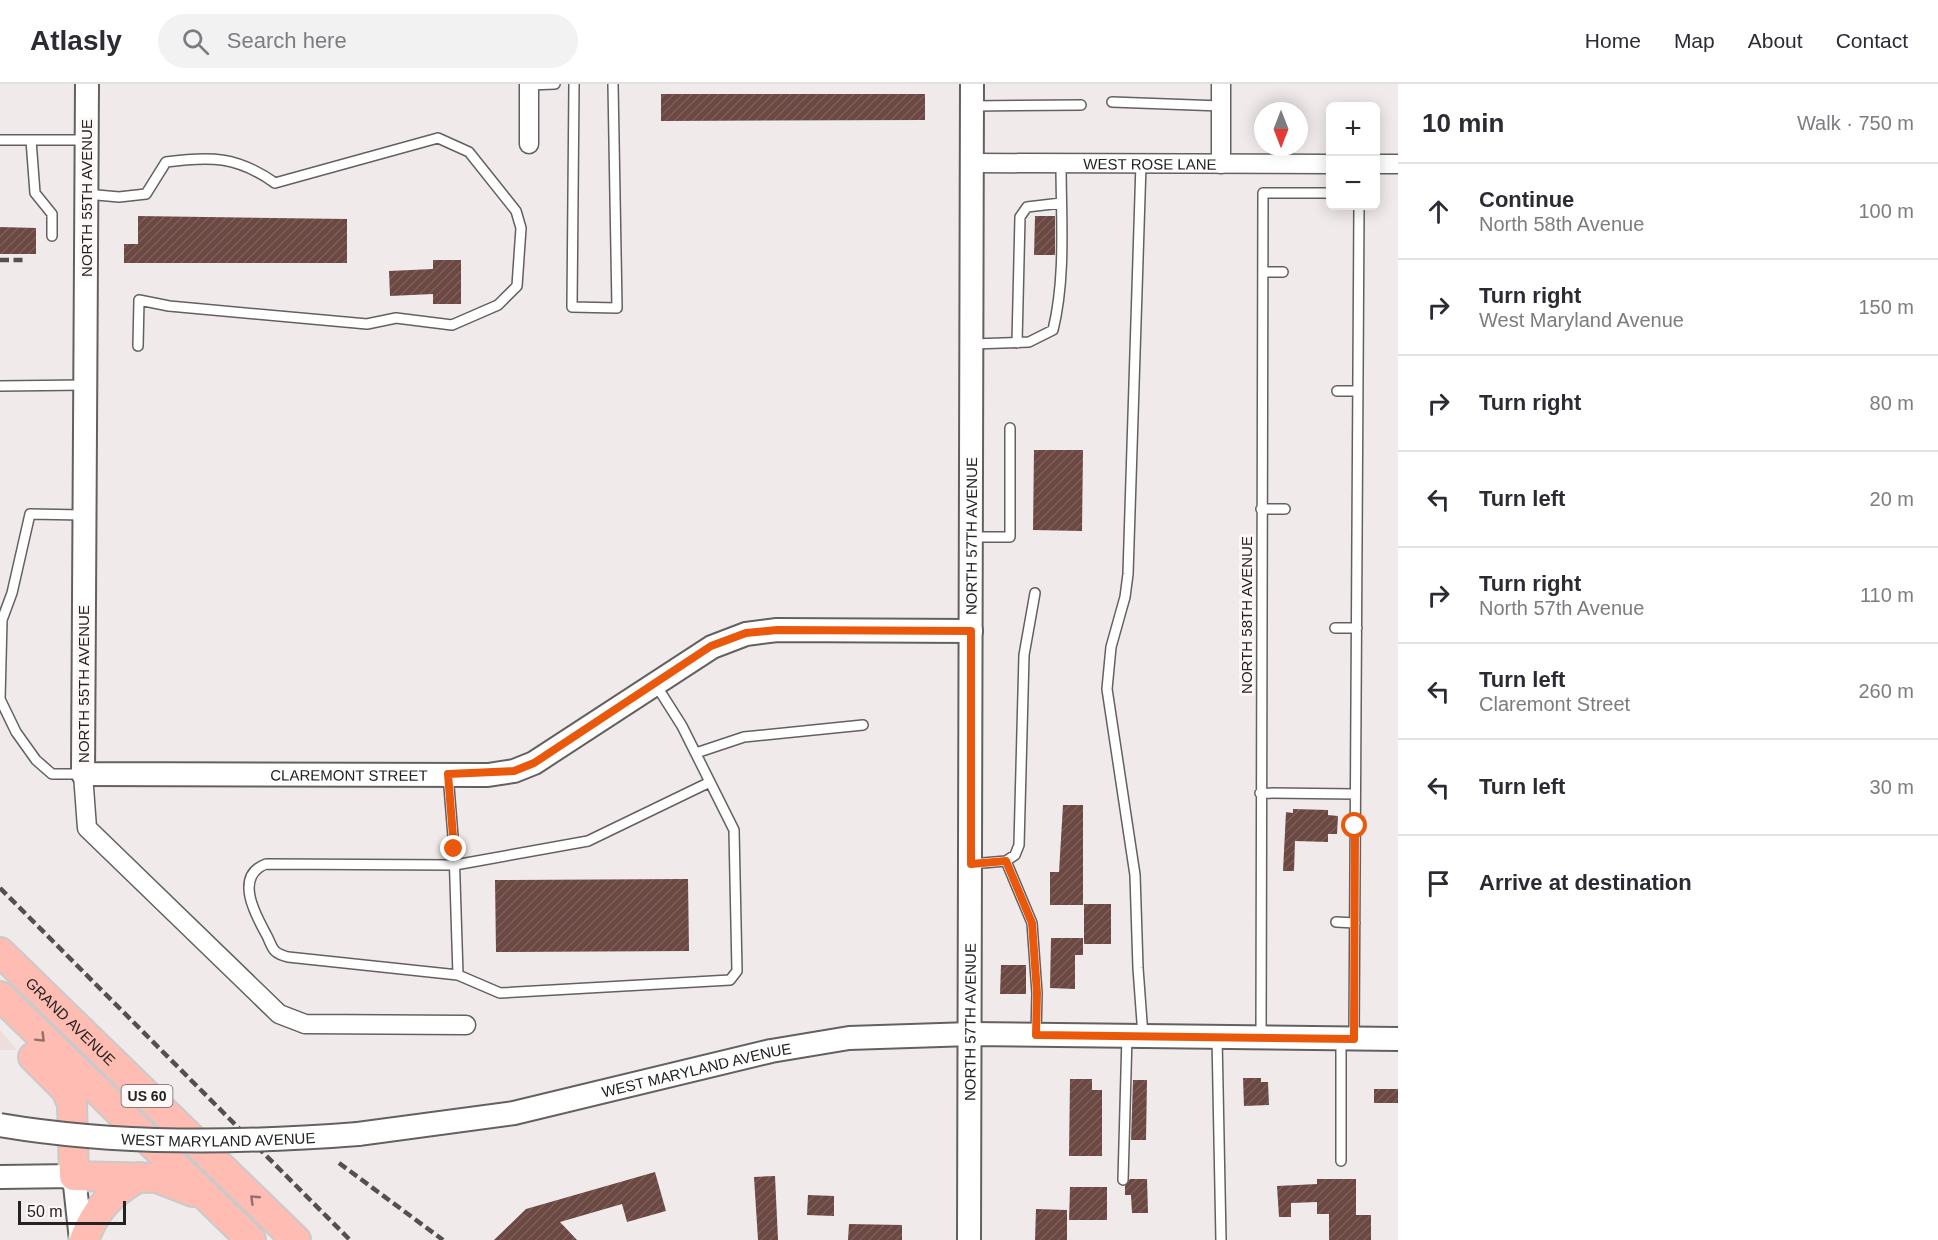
<!DOCTYPE html>
<html lang="en">
<head>
<meta charset="utf-8">
<style>
	:root { --surface:#fff; --page:#f2f2f3; --text:#2b2b33; --muted:#7c7c81; --line:#e1e1e2 }
	body { margin:0; font-family:Arial,sans-serif; background:var(--page); color:var(--text) }
	.controls { position:absolute; right:18px; top:18px; display:grid; overflow:hidden; border-radius:9px; box-shadow:0 3px 15px #0003 }
	.controls button { width:54px; height:54px; display:grid; place-items:center; padding:0; border:0; border-bottom:2px solid var(--line); background:var(--surface); color:var(--text); font:30px sans-serif }
	.compass { position:absolute; left:1254px; top:18px; width:54px; height:54px; border-radius:50%; background:var(--surface); box-shadow:0 3px 15px #0003; rotate:180deg }
	.scale { position:absolute; left:18px; bottom:15px; width:108px; box-sizing:border-box; padding-left:6px; border:3px solid #242322; border-top:0; font-size:16px; line-height:21px; white-space:nowrap; color:#242322; -webkit-text-stroke:4px #fdf8f7; paint-order:stroke }
	.stop { position:absolute; width:18px; height:18px; margin:-14px; border:4px solid #ea580c; border-radius:50%; background:#fff }
	.stop.end { background:#ea580c; border-color:#fff; box-shadow:0 2px 6px #0008 }
	.list { margin:0; padding:0; list-style:none }
	h2 { display:flex; justify-content:space-between; align-items:center; height:78px; margin:0; padding:0 24px; font-size:26px }
	h2 small { font-size:20px; font-weight:400; color:var(--muted) }
	.list li { display:grid; grid-template-columns:39px 1fr auto; gap:18px; align-items:center; box-sizing:border-box; height:96px; padding:0 24px; border-top:2px solid var(--line) }
	.list b { display:block; font-size:22px; white-space:nowrap }
	.list p { margin:0; font-size:20px; white-space:nowrap; color:var(--muted) }
	.list em { font-size:20px; font-style:normal; color:var(--muted) }
	.icon { flex:none; width:33px; height:33px; fill:none; stroke:currentColor; stroke-width:2; stroke-linecap:round; stroke-linejoin:round }
	.map { position:relative; flex:none; width:1398px; height:1156px; overflow:hidden }
	header { display:flex; align-items:center; gap:36px; box-sizing:border-box; height:84px; padding:0 30px; background:var(--surface); border-bottom:2px solid var(--line) }
	header strong { font-size:28px }
	nav { display:flex; gap:33px; margin-inline-start:auto; font-size:21px }
	.search { width:420px; height:54px; background:var(--page); display:flex; align-items:center; gap:15px; box-sizing:border-box; padding:0 21px; border-radius:33px; color:var(--muted); font-size:22px }
	main { display:flex }
	aside { flex:1; background:var(--surface) }
	.map>svg:first-child { display:block }
</style>
</head>
<body>
<header>
<strong>Atlasly</strong>
<div class="search"><svg class="icon" aria-label="search" viewBox="0 0 24 24"><circle cx="10" cy="10" r="6"/><path d="M15 15l6 6"/></svg>Search here</div>
<nav><a>Home</a><a>Map</a><a>About</a><a>Contact</a></nav>
</header>
<main>
<div class="map">
<svg width="1398" height="1156" viewBox="0 0 1398 1156">
	<defs>
		<pattern id="building-hatch" width="6" height="6" patternUnits="userSpaceOnUse" patternTransform="scale(1.5)"><rect width="6" height="6" fill="#6c4843"/><path d="M-1 1l2-2M0 6l6-6M5 7l2-2" fill="none" stroke="#7c5f5b"/></pattern>
	</defs>
	<rect width="100%" height="100%" fill="#f0ebea"/>
	<!-- built -->
	<path fill="#ecdedb" d="M0 946 17 966H0Z"/>
	<!-- building -->
	<path fill="url(#building-hatch)" d="M661 10H925V36L661 37Z
		M138 132 347 135V179H124V160H138Z
		M1035 132H1055V171H1034Z
		M0 143 36 144V170H0Z
		M433 176H461V220H433V210L390 212 389 187 433 185Z
		M1034 366H1083L1082 447 1033 446Z
		M1063 721H1083V821H1050V788H1059Z
		M1293 725 1328 726V731L1338 732 1337 750H1328V758L1295 757 1294 787H1283L1286 728 1293 729Z
		M688 795 689 867 496 868 495 796Z
		M1084 820H1111V860H1084Z
		M1051 854H1083V871H1075V905L1050 904Z
		M1001 881H1026V910H1000Z
		M1243 994H1261V998H1268L1269 1021 1244 1022Z
		M1070 995H1092V1006H1102V1072H1069Z
		M1133 996H1147L1146 1056H1131Z
		M1374 1005H1398V1019H1374Z
		M655 1088 666 1127 627 1138 622 1120 560 1138 577 1156H494L526 1125Z
		M775 1092 778 1156H758L754 1093Z
		M1130 1095H1147L1148 1129H1132L1131 1111H1125V1102Z
		M1317 1095H1356V1131H1371V1156H1329V1130H1317V1118L1291 1119V1133H1279L1277 1102 1317 1100Z
		M1070 1103H1107V1136H1069Z
		M808 1111 834 1112V1132L807 1131Z
		M1036 1125 1067 1126V1156H1035Z
		M849 1140 902 1141V1156H848Z"/>
	<g fill="none" stroke-linecap="round" stroke-linejoin="round">
		<!-- service casing -->
		<g stroke="#656060" stroke-width="12">
			<path id="service" d="M574 0 572 223 617 224 613 0
				M529 1 555 0
				M1112 18 1221 22
				M972 22 1081 21
				M0 56H86
				M31 56 35 109 52 130V152
				M1141 80 1128 490 1125 513 1111 563 1107 605 1135 791 1138 884 1143 952
				M86 110 119 113 146 110 166 78C210 72 237 72 275 99L438 54 469 68 516 127 521 144 517 202 498 221 452 241 396 234 367 240 169 222 139 216 138 262
				M1263 188H1283
				M1017 259 1020 133 1027 123 1061 119
				M972 260 1029 258 1053 246C1066 193 1061 134 1061 79
				M0 302 85 301
				M1337 307H1358
				M1261 425H1285
				M83 431 30 430 12 509 2 536 0 615 16 648 36 676 52 690H83
				M971 453H1010V344
				M1335 544H1357
				M696 669 744 653 863 641
				M448 690 454 765 458 891 500 909 730 896 737 887 734 746 682 642 656 601
				M1260 709 1355 710
				M1006 777 1032 839 1037 909 1036 951
				M971 780 1006 777 1015 771 1019 761 1024 571 1035 509
				M1336 838 1355 839
				M458 891 288 873C284 872 278 870 275 867 271 863 269 855 266 850 255 830 234 792 266 780L455 781 588 757 710 698
				M1217 953 1221 1156
				M1261 954 1263 109H1330
				M1341 955V1077
				M1354 955 1359 122
				M1123 1096 1127 952"/>
		</g>
		<!-- minor casing -->
		<g stroke="#656060" stroke-width="21">
			<g id="minor">
				<path d="M529 60V0"/>
				<path id="s1" d="M972 79 1330 80"/>
				<path d="M1221 80V0"/>
				<path d="M1376 80H1398"/>
				<path d="M83 690 87 744 279 930 305 940 466 941"/>
			</g>
		</g>
		<!-- tertiary casing -->
		<g stroke="#656060" stroke-width="26">
			<g id="tertiary">
				<path id="s2" d="M87 0 83 690 488 691 514 687 534 679 712 563 746 550 777 546 971 547"/>
				<path id="s3" d="M358 1050 514 1029 771 967 849 954 971 950 1398 955"/>
				<path d="M0 1093 74 1092 81 1156"/>
				<path id="s4" d="M969 1156 972 0"/>
			</g>
		</g>
		<!-- trunk casing -->
		<g stroke="#cacaca" stroke-width="32">
			<g id="trunk">
				<path id="s5" d="M0 868 296 1156"/>
				<path d="M0 912 251 1156"/>
				<path d="M33 973 66 1006 72 1020 74 1092 157 1094 193 1108"/>
				<path d="M84 1156C95 1126 111 1109 139 1093"/>
			</g>
		</g>
		<!-- service -->
		<use href="#service" stroke="#fff" stroke-width="9"/>
		<!-- minor -->
		<use href="#minor" stroke="#fff" stroke-width="18"/>
		<!-- tertiary -->
		<use href="#tertiary" stroke="#fff" stroke-width="22"/>
		<!-- trunk -->
		<use href="#trunk" stroke="#ffbcb2" stroke-width="28"/>
		<!-- rail -->
		<path stroke="#535150" stroke-width="4.5" stroke-dasharray="9 4.5" stroke-linecap="butt" d="M0 176H27
			M0 804 350 1156
			M339 1079 443 1156"/>
		<!-- tertiary-bridge casing -->
		<g stroke="#656060" stroke-width="26" stroke-linecap="butt">
			<g id="tertiary-bridge">
				<path id="s6" d="M0 1041C118 1061 239 1059 358 1050"/>
			</g>
		</g>
		<!-- tertiary-bridge -->
		<use href="#tertiary-bridge" stroke="#fff" stroke-width="22"/>
	</g>
	<!-- one-way arrows -->
	<defs><path id="oneway-chevron" d="M-2-3.5L2.5 0L-2 3.5" fill="none" stroke-width="1.6" stroke-linecap="round" stroke-linejoin="round" transform="scale(1.5)"/></defs>
	<g stroke="#92706a">
		<use href="#oneway-chevron" transform="translate(41 954) rotate(45)"/>
		<use href="#oneway-chevron" transform="translate(254 1115) rotate(-136)"/>
	</g>
	<g fill="none" stroke-linecap="round" stroke-linejoin="round">
		<!-- route -->
		<path stroke="#ea580c" stroke-width="8" d="M454 765 448 690 514 687 534 679 711 562 746 549 777 546 971 547V780L1006 777 1032 839 1037 909 1036 951 1354 955 1355 742"/>
	</g>
	<g text-anchor="middle" dominant-baseline="central" stroke-width="6" stroke-linejoin="round" paint-order="stroke">
		<!-- shield labels -->
		<rect fill="#fdf8f7" stroke="#656362" stroke-width="1.5" x="121.5" y="1001" width="51" height="22" rx="4.5"/>
		<g font-size="14" font-weight="bold" fill="#242322">
			<text x="147" y="1012">US 60</text>
		</g>
		<!-- street labels -->
		<g font-size="15" fill="#242322" stroke="#fdf8f7">
			<text stroke="none"><textPath href="#s1" startOffset="178">WEST ROSE LANE</textPath></text>
			<text transform="translate(86 114) rotate(-90)">NORTH 55TH AVENUE</text>
			<text stroke="none"><textPath href="#s4" startOffset="704">NORTH 57TH AVENUE</textPath></text>
			<text transform="translate(1246 531) rotate(-90)">NORTH 58TH AVENUE</text>
			<text transform="translate(83 600) rotate(-90)">NORTH 55TH AVENUE</text>
			<text stroke="none"><textPath href="#s2" startOffset="956">CLAREMONT STREET</textPath></text>
			<text stroke="none"><textPath href="#s5" startOffset="99">GRAND AVENUE</textPath></text>
			<text stroke="none"><textPath href="#s4" startOffset="218">NORTH 57TH AVENUE</textPath></text>
			<text stroke="none"><textPath href="#s3" startOffset="345">WEST MARYLAND AVENUE</textPath></text>
			<text stroke="none"><textPath href="#s6" startOffset="219">WEST MARYLAND AVENUE</textPath></text>
		</g>
	</g>
</svg>
<div class="controls">
<button>+</button>
<button>−</button>
</div>
<svg class="compass" viewBox="-18 -18 36 36"><path d="M0-13l5 13h-10z" fill="#e53935"/><path d="M0 13l5-13h-10z" fill="#7c7c81"/></svg>
<div class="scale">50 m</div>
<div class="stop" style="left:1355px;top:742px"></div>
<div class="stop end" style="left:454px;top:765px"></div>
</div>
<aside>
<h2>10 min<small>Walk · 750 m</small></h2>
<ul class="list">
<li><svg class="icon" aria-label="ahead" viewBox="0 0 24 24"><path d="M12 20V5M6 11l6-6 6 6"/></svg><div><b>Continue</b><p>North 58th Avenue</p></div><em>100 m</em></li>
<li><svg class="icon" aria-label="right" viewBox="0 0 24 24"><path d="M7 20v-9h11M14 6l5 5-5 5"/></svg><div><b>Turn right</b><p>West Maryland Avenue</p></div><em>150 m</em></li>
<li><svg class="icon" aria-label="right" viewBox="0 0 24 24"><path d="M7 20v-9h11M14 6l5 5-5 5"/></svg><div><b>Turn right</b></div><em>80 m</em></li>
<li><svg class="icon" aria-label="left" viewBox="0 0 24 24"><path d="M17 20v-9H6M10 6l-5 5 5 5"/></svg><div><b>Turn left</b></div><em>20 m</em></li>
<li><svg class="icon" aria-label="right" viewBox="0 0 24 24"><path d="M7 20v-9h11M14 6l5 5-5 5"/></svg><div><b>Turn right</b><p>North 57th Avenue</p></div><em>110 m</em></li>
<li><svg class="icon" aria-label="left" viewBox="0 0 24 24"><path d="M17 20v-9H6M10 6l-5 5 5 5"/></svg><div><b>Turn left</b><p>Claremont Street</p></div><em>260 m</em></li>
<li><svg class="icon" aria-label="left" viewBox="0 0 24 24"><path d="M17 20v-9H6M10 6l-5 5 5 5"/></svg><div><b>Turn left</b></div><em>30 m</em></li>
<li><svg class="icon" aria-label="arrive" viewBox="0 0 24 24"><path d="M6 21V4h12l-3 4 3 4H6"/></svg><div><b>Arrive at destination</b></div></li>
</ul>
</aside>
</main>
</body>
</html>
